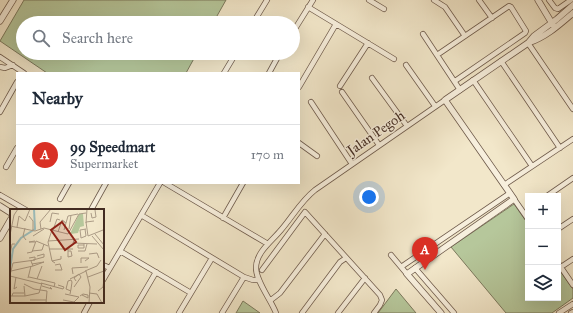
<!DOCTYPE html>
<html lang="en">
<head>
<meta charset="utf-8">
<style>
	:root { --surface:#fff; --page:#f2f2f3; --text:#1f2937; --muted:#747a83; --line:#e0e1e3; --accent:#d93025 }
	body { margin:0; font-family:"IM FELL Great Primer",serif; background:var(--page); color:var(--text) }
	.controls { position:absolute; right:12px; bottom:12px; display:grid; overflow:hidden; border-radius:0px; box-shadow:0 4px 16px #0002 }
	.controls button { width:36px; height:36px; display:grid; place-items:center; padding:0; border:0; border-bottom:1px solid var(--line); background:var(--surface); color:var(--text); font:20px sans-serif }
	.you { position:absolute; left:369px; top:197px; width:14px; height:14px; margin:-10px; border:3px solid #fff; border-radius:50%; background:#1a73e8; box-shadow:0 0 0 6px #1a73e833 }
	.badge { display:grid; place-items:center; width:26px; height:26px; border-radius:50%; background:var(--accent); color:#fff; font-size:13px; font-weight:700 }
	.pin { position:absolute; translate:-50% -33px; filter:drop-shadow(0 1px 2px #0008) }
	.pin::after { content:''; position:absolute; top:21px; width:14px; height:12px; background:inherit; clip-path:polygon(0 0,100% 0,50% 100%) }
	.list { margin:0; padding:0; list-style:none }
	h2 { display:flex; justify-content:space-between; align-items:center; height:52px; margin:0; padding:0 16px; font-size:17px }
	h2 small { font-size:13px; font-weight:400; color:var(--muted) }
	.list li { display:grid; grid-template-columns:26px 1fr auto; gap:12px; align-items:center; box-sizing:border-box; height:60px; padding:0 16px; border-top:1px solid var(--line) }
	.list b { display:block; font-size:15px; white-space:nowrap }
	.list p { margin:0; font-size:13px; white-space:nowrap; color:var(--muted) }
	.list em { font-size:13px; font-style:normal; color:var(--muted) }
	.icon { flex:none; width:22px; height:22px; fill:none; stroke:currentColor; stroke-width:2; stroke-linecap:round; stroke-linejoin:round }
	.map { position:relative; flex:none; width:573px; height:313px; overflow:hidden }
	.search { position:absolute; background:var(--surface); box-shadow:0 4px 16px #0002; left:16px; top:16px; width:284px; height:44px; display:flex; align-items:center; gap:10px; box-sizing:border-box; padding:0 14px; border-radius:22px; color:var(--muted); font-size:15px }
	.panel { position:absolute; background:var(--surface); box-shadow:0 4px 16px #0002; left:16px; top:72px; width:284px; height:112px; border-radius:0px }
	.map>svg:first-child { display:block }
</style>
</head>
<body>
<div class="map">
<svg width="573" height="313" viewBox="0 0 573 313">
	<rect width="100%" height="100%" fill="#f2e7ca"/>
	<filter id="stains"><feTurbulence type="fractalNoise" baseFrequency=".005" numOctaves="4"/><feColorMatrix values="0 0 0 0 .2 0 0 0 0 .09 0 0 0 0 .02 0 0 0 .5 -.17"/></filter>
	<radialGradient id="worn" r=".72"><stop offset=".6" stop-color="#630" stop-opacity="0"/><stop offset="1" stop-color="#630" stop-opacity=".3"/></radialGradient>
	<!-- green -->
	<path fill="#b6c79b" stroke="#7c7a5e" d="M24 0H226L213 23H23V53H197L186 73H47L0 41Z
		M514 204 528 224V298H558V268L573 289V298L552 313H506L451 247Z
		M396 289 416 313H378Z
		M243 301 260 313H236Z"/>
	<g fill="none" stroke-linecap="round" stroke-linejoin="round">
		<!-- minor casing -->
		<g stroke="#6f5b4c" stroke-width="6">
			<path id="minor" d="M369 0 384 9
				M434 0 445 7 465 36
				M479 0 492 18
				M549 0 555 8 558 9 571 0
				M308 7 394 59
				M253 23 267 0
				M293 32 313 0
				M423 34 460 90
				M528 43 573 109
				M437 55 509 6 511 7 526 31 525 33 455 81
				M0 57 24 73
				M501 61 560 148
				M406 65 435 106
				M0 67 5 68 13 65
				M224 73 236 53
				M269 73 280 53
				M372 78 407 126
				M473 80 532 166
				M340 86 368 43
				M299 87 336 24
				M342 92 379 145
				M311 102 352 164
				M0 112 17 82
				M299 143 317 156
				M6 167 17 148
				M165 183 268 244
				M504 185 573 139
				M0 195 26 210
				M547 196 573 178
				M60 199 69 183
				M514 199 528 219
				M91 210 106 183
				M141 215 244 277 253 280H258
				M223 218 243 183
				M558 229 573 219
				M120 251 191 293
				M391 255 407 274
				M558 263 573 285
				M103 265 110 268
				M401 267 510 193
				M561 267 573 259
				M415 268 454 313
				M262 270 305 212 380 295 382 300 380 305 374 313
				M103 280 160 183
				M271 300 280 293 325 234
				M84 313 90 302
				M132 313 156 272
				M179 313 212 258
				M222 313 244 277
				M276 313C271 300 256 281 256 268 256 252 272 241 281 230 293 216 301 201 315 190L445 100
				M302 313 340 262 346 258
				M338 313 365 278
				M559 313 573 304
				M571 313 573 312"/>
		</g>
		<!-- tertiary casing -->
		<g stroke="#6f5b4c" stroke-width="7">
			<path id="tertiary" d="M538 0 553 25
				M0 21 13 0
				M529 42 534 36 557 19 573 5
				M0 206 11 213
				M0 238 11 219
				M441 313 407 274 514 199 445 100 528 43C546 37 559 25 573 13"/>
		</g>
		<!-- minor -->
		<use href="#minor" stroke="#f7efdd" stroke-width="4.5"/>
		<!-- tertiary -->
		<use href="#tertiary" stroke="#f7efdd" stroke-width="5.5"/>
	</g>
	<g text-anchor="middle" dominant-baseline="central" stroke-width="3" stroke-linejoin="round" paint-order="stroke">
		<!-- street labels -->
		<g font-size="14" fill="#432c22" stroke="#f7efdd">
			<text transform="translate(376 133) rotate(-35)">Jalan Pegoh</text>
		</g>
	</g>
	<!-- overview -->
	<g transform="translate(10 209)">
		<rect width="94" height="94" fill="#f2e7ca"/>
		<path d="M69 5H73L74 17 70 18 68 24 60 25Z" fill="#b6c79b"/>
		<path fill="none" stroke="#9cbebd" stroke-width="2" d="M0 60 3 40 11 29 25 20 24 0"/>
		<path fill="none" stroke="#ac9c87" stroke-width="1" d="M81 4 82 9 86 8 85 1M19 7 23 12V21M15 12 20 0M84 12 76 13 78 27 93 21M40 13 42 4 49 5M76 14 77 0M0 17 25 22 34 19 58 25 69 5 76 4M7 18 9 7 15 12M15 19 13 27 16 31M31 20 30 13 41 0M59 20 61 6M75 20 76 27 71 29 70 21 76 20M42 21 38 33 42 52 45 54M43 21 47 10 50 11M54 21 58 7 68 5M48 23 52 11 56 14 52 11M85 25 94 36M0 26 4 6 8 0M23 27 34 20M82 27 94 41M64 31 63 34 87 35M26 32 38 37M38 32 69 30M25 33H19L25 32M74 34V39H68V36H74M57 39 58 40V48L62 47 61 42H58M39 40H63M22 42 32 41 34 35M68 42H75L77 35M17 44 22 43 26 32M79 45 87 44 89 49M0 46 2 35H5M23 51 34 48V45L27 47M42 52 51 50V47M71 54V49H79L75 52M22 55 34 53 23 57M45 61H52L50 55 45 56M1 62 23 57 21 52M75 62 87 57 91 51M76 62 80 78 79 94M63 65 62 59 78 58M0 66 3 54 25 51V48L19 49M0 67 32 75M6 68 4 80 7 78M19 68 45 74 44 78M78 68 94 62M18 69 21 57M27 70 32 57M60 70 76 62M31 74 53 80 54 78 48 76M14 75 24 80 37 82 36 94M32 77 42 80 40 78M64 78 71 68 69 65 64 69 66 72M88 82 93 78 94 70M79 84 87 85 92 94M60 85 61 80 62 73 61 71 58 72 56 80 61 82M0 87H15L14 77M2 87 3 84H14M15 87 29 84 32 74M70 87 73 85 78 86V89L72 86M20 91H36M53 91 64 93 69 88 55 85"/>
		<path fill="#8f2418" fill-opacity="0.15" stroke="#8f2418" stroke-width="2" d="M52 13 66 33 55 41 41 21Z"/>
		<rect width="94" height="94" fill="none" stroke="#432c22" stroke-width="2"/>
	</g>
	<rect width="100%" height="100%" filter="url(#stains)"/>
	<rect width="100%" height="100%" fill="url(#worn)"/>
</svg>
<div class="controls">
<button>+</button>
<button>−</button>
<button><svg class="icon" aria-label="layers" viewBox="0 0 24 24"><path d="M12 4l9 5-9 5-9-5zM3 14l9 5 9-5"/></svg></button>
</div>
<div class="you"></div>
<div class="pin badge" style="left:425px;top:270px">A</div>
<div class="search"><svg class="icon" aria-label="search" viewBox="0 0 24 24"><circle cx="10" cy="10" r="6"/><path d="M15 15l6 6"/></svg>Search here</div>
<section class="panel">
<h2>Nearby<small></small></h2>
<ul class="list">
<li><span class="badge">A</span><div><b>99 Speedmart</b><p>Supermarket</p></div><em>170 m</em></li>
</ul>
</section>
</div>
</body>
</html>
